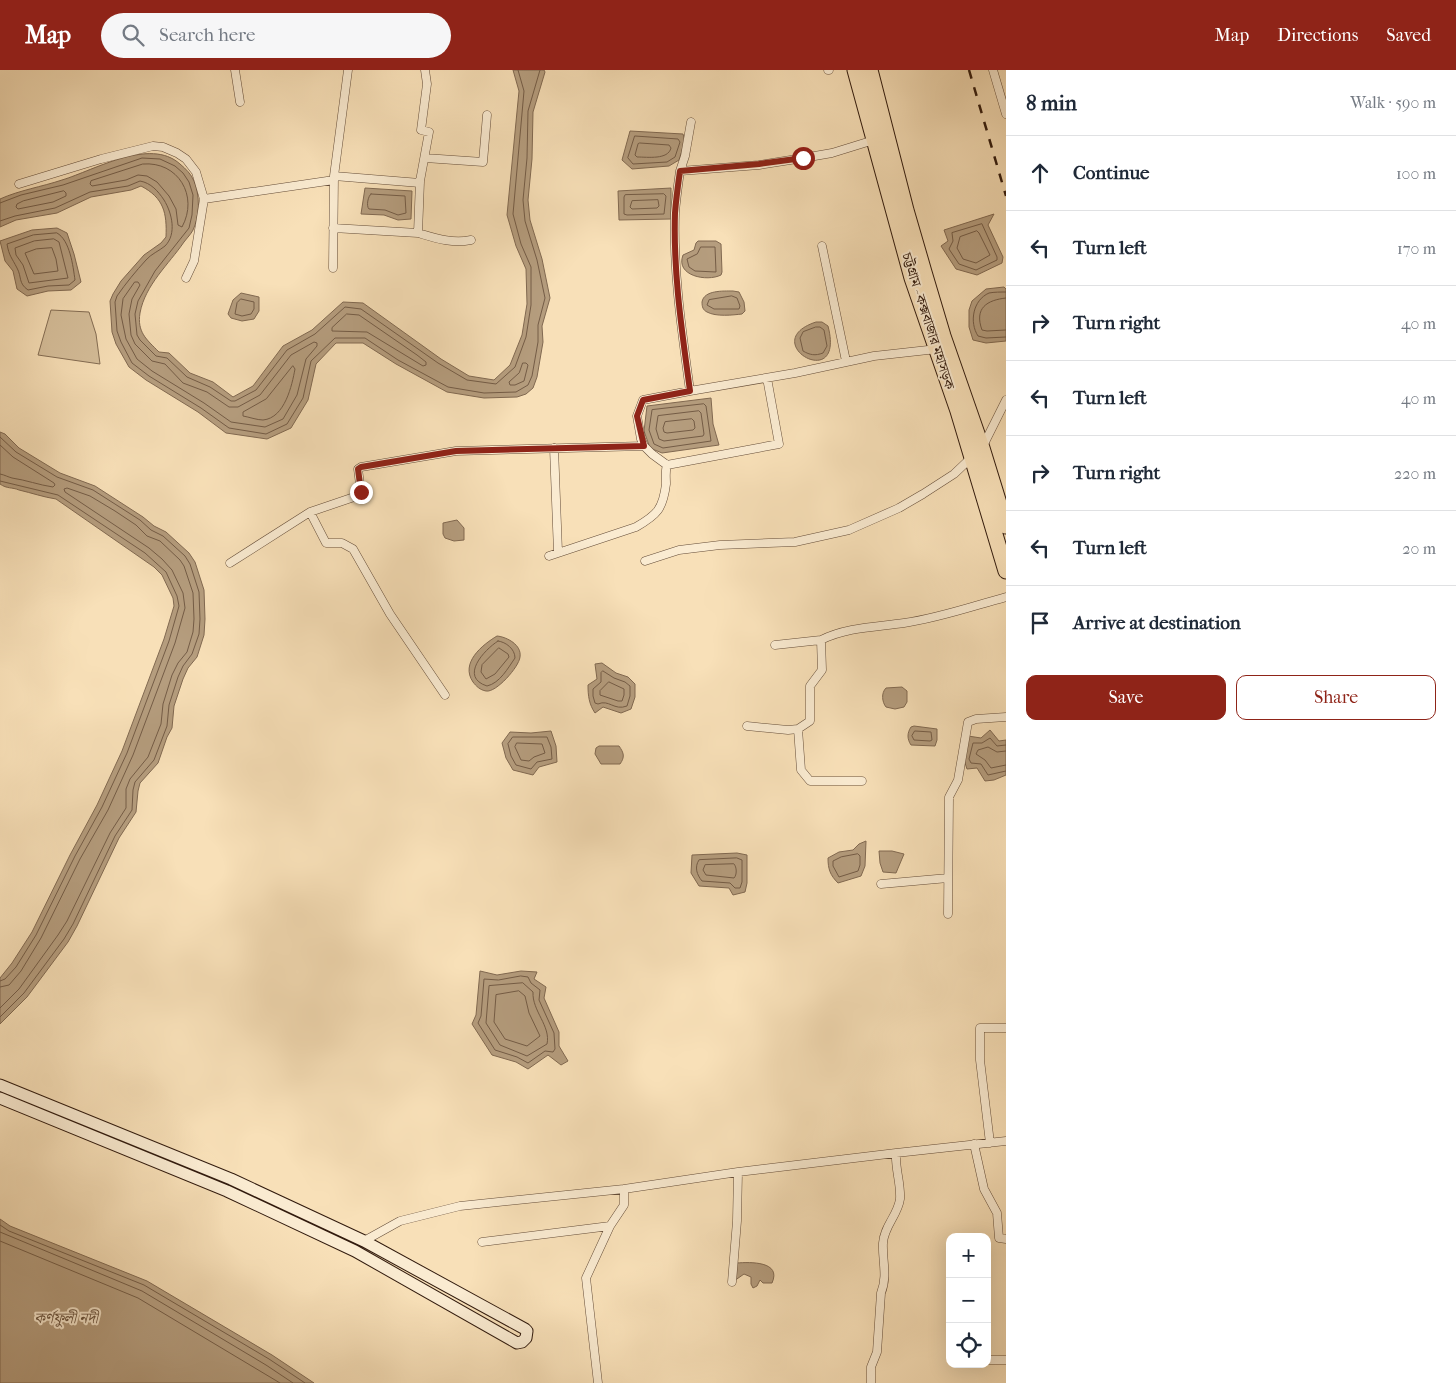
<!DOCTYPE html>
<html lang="en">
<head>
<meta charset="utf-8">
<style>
	:root { --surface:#fff; --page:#f6f6f7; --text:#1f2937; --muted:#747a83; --line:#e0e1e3; --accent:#8f2418 }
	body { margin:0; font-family:"IM FELL French Canon","Noto Serif Bengali",serif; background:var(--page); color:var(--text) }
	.controls { position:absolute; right:15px; bottom:15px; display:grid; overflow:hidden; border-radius:10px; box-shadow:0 5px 20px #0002 }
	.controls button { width:45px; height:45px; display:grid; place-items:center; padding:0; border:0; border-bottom:1px solid var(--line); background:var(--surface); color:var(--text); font:25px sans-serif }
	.stop { position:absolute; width:15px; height:15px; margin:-11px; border:4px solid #8f2418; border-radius:50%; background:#fff }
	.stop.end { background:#8f2418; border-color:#fff; box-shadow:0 1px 5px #0008 }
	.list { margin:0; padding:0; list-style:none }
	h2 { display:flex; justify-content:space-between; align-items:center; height:65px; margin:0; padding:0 20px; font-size:21px }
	h2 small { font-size:16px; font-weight:400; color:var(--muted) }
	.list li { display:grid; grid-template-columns:32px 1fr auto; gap:15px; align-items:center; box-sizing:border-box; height:75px; padding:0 20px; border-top:1px solid var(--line) }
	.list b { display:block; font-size:19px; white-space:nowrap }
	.list em { font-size:16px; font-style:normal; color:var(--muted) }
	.actions { display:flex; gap:10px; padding:15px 20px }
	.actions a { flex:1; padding:11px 0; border:1px solid var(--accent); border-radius:10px; text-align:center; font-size:18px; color:var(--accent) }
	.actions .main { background:var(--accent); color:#fff }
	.icon { flex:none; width:28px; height:28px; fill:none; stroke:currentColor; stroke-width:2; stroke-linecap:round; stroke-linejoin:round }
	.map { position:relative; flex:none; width:1006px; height:1313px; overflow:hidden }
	header { display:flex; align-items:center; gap:30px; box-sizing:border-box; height:70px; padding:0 25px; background:var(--accent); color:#fff }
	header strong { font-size:24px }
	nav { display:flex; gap:28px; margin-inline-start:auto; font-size:18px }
	.search { width:350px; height:45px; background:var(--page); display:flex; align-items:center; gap:12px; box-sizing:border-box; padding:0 18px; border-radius:28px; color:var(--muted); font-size:19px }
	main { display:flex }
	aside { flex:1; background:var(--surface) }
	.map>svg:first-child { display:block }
</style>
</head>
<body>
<header>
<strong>Map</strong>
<div class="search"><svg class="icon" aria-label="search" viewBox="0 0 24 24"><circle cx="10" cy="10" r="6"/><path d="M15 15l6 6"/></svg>Search here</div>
<nav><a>Map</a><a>Directions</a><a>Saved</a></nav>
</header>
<main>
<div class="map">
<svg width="1006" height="1313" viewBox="0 0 1006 1313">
	<rect width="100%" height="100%" fill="#f8e0b8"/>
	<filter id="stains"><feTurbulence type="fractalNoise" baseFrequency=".004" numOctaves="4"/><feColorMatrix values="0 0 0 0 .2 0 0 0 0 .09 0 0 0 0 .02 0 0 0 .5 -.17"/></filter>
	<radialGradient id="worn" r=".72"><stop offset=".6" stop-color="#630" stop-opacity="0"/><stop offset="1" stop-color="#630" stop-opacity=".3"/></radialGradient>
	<!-- green -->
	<path fill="#d6bf9b" stroke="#846d54" d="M51 240 89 242 96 264 100 294 38 285Z"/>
	<!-- water -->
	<path fill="#b59d7e" stroke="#816951" d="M513 0H544L545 2 533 42 532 89 528 130 530 150 542 189 550 228 542 256 543 272 537 307 533 318 526 324 517 327 484 328 447 322 396 294 363 273H336L316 294 308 330 291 358 267 369 226 363 198 342 146 310 129 297 116 274 112 262 110 231 113 224 121 211 144 185 161 173 166 167C167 143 164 128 141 116L131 120 91 127 57 143 16 150 0 157V129C20 120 41 117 62 110 95 100 150 67 180 94 186 99 191 104 194 111 200 126 200 145 193 160 191 164 187 168 184 172 169 194 145 215 140 243 137 262 146 269 159 282L169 283 190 303 213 312 233 327 253 316 283 276 312 260 343 232 363 233 441 289 469 306 494 310 510 295 522 265 527 234 526 199 516 176 507 145 519 21Z
		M630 61 683 64 685 71 679 90 669 96 632 99 622 90Z
		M365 118 412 121 411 149 398 150 384 145 361 144Z
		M671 118V149L619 150 618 121Z
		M994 144 988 155 1003 187 1002 193 977 205 956 199 941 176 948 171 944 160Z
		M57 158 67 163 74 184 81 212 71 220 48 221 27 226 17 219 13 201 5 191 0 171 32 160Z
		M698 171H716L721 174 722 202 721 205C707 212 675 206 683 185L694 180 696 173Z
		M1004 217 1006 219V271L986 273 973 270 969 257V240L972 231 986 219Z
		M733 221 739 222 744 232 745 241 742 244C733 245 716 247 707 242 703 240 702 237 702 232 704 220 723 221 733 221Z
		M241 223 259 227V241L254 249 242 251 231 248 228 244 233 230Z
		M816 252H822L828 256C846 325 755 272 816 252Z
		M711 328 713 354 719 375 662 383 650 378 644 361 647 336Z
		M0 362 5 364 19 378 60 403 95 416 143 447 154 456 166 462 189 483 195 492 204 520 205 549 204 565 197 587 188 598 183 609 174 636 172 658 167 667 158 693 140 713 138 721 136 742 119 768 77 856 68 872 27 927 0 954V908L12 893 32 862 70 785 97 735 122 681 164 569 174 536 173 528 162 505 154 497 56 429C43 427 32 423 19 420 12 417 7 419 0 414Z
		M457 450 464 458V470L454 471 445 468 443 464V453Z
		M497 566C507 567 522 575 520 587 519 597 496 623 486 621 480 620 476 616 473 612 460 593 482 575 497 566Z
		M602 593 616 603 628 607 635 614V627L631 639 621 643 603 637 595 643C589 634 588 626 588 615L597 609 595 594Z
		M902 617 907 621V632L904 637 895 639 886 637C882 632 881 623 886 618Z
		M914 656 937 659V670L935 676 911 675C907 669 907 663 911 657Z
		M990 660 999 671 1006 670V705L994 710 985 711 977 698 967 699 964 690 968 666 981 668Z
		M551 661 556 676 557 692 539 697 533 705 513 700 506 688 502 673 510 662 531 663Z
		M599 676H619C624 683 625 687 620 694H601L595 684 596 678Z
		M866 771 865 796 861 806 838 813C830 805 828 799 828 788L839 782 853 780 859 774Z
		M879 781H892L904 784 896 803 883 802 880 793Z
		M737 783 747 785V813L745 822 733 825 729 818 699 816 691 803 692 785Z
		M480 901 497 905 521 901 537 902 534 909 546 917 544 928 559 962V976L568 991 561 995 548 985 528 999 516 992 492 985 472 954 476 945Z
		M0 1149 10 1156 147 1211 272 1285 314 1313H0Z
		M737 1193C750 1192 782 1191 772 1213H763L760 1210 757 1216 753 1218 751 1214V1207L744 1204 734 1211Z"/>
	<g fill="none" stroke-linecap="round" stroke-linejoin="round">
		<!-- shore -->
		<path stroke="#745c46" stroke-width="1" d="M635 66 678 69 680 72 675 87 667 92 633 94 628 88Z
			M640 73 669 75 671 78C668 90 648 87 637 87L635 85 638 74Z
			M143 94C178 91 199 126 182 157L178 155 176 139 169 126 157 112 147 106 138 105 126 110 92 116 90 114 91 111Z
			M64 121 66 123V126L53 132 18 139 16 137 17 134 23 131Z
			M371 124 405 126 406 143 398 145 385 140 369 139C366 136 368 126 371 124Z
			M664 124 666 126 664 144 627 145 624 144V127L625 125Z
			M658 130 659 136 657 138 632 139 630 137 632 131Z
			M0 133 21 125 63 115 142 88 160 89 175 96 183 103 189 112 193 125 192 145 189 158 155 201 138 231 135 244 137 265 140 270 156 286 167 288 187 307 210 317 231 331H235L256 320 287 280 315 264 345 237 361 239 438 293 467 310 496 314 515 297 526 267 531 235V197L521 174 513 144 524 21 518 0
			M0 151 15 146 55 138 90 122 128 116 140 111C151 113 158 121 164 130 172 143 177 164 165 176 159 181 151 184 146 190 136 201 126 213 117 226L115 232 117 261 121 272 132 293 149 306 201 338 229 358 266 364 287 354 303 328 311 291 335 268H365L398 290 448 317 484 323 516 322 528 315 532 306 538 272V255L545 228 537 190 525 151 523 130 527 88 528 41 540 0
			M982 154 997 187V190L976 200 959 194 949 179 953 171 952 163Z
			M977 161 979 163 990 185 976 193 963 189 957 178 960 167Z
			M57 163C70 170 73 196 75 210L69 215 48 216 28 220C18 213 22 207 17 198 12 188 9 186 7 174L33 165Z
			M54 169 59 172 68 208 29 213 23 195 16 185 15 178 34 171Z
			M701 177H715L716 202 695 201 689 197 687 189 697 184Z
			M52 178 56 189 58 201 34 204 25 183 36 179Z
			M135 212H138L140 215 132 229 129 244 131 265 135 274 152 291 165 294 183 313 207 322 229 337H238L260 325 291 285 314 272 317 273V276L306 289 297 325 283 349 265 357 231 352 204 333 152 301 137 289 126 269 121 245 123 229Z
			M1006 222C1001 222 994 222 989 223 973 230 969 252 978 266L986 268 1006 267
			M732 226 737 228 740 236 739 239H714L707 235 709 230Z
			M1006 228C987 230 974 238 982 260L987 261 1006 260
			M241 229 254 232V239L251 244 242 246 235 244 237 233Z
			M347 244 359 245 417 285 426 292V295L423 296 367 262 332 261V258Z
			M816 257H820L824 260 827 276 823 283C815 286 810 285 803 281L800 268 803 262Z
			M523 293H526L528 295 524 311 515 315H510L509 312 519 303Z
			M293 296 295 299C292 315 285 348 263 350 257 350 249 347 243 346V342L266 329Z
			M704 334 706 336 711 371 663 378 654 374 649 360 652 340Z
			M699 341 701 343 704 364 703 366 664 371 659 369 656 359 658 346Z
			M692 349 694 351 695 358 693 360 667 363 664 362 663 358 665 352Z
			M0 367 16 382 57 407 93 420 140 450 151 460 163 466 185 486 190 494 199 522 200 549 199 564 192 584 183 596 178 607 169 635 167 656 154 690 135 712 133 720 132 740 115 766 73 854 64 869 24 923 0 947
			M0 375 13 387 54 413 55 415 53 417C39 415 26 410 12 408 8 407 5 405 0 404
			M0 411 58 425 145 483 166 502 177 526 179 536 169 571 127 683 102 737 75 786 36 865 16 897 5 909 0 911
			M498 571C506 572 515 579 515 588 508 598 500 613 487 616 459 607 484 580 498 571Z
			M499 578 508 584 509 587 495 604 486 609 481 602 482 595Z
			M603 601 614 608 625 612 630 616V626L627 636C614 641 609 629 598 634L595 633 593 626V619L601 612V603Z
			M609 612 624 619V625L622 631H618L600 625V621Z
			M915 661 931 662 932 670 930 671 914 670 912 666Z
			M513 667H547L551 677 552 689 537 692 531 699 516 695 511 686 508 674Z
			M517 673 542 674 545 683 534 687 529 691 521 690 515 677Z
			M1006 675 997 676 990 668 982 673H973L969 689 971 693 981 694 988 705 1006 701
			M1006 681 997 682 988 677 978 680 976 684 985 690 991 698 1006 695
			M858 784 860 786V795L858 801 839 807 833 796V791L841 787Z
			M737 788 742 790V812L740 818H735L730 813 702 811C697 805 694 797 699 790Z
			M734 794C737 797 737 805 734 808L706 805 703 800 705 795Z
			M521 906 528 907 531 913 540 920 539 930 554 963 555 979 553 982 545 981 528 993 517 987 495 980 478 953 481 946 484 909 498 910Z
			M523 913 533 922C532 941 551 956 547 974L527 986 500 975 486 953 489 916Z
			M0 917 9 915 21 901 41 868 80 789 108 740 133 685 175 573 185 538 183 523 172 500 162 489 149 478 65 422 64 419 67 418 90 426 115 441 136 455 147 466 160 471 180 490 184 496 193 523 194 549 193 562 187 582 178 593 172 605 163 634 161 654 148 687 130 709 126 719V738L110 763 67 851 58 865 19 919 0 938
			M519 921 525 926 529 943 540 966 527 976 505 969 494 952 496 925Z
			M0 1155 9 1161 144 1215 269 1289 305 1313
			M0 1162 142 1221 266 1295 293 1313
			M0 1171 138 1228 280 1313"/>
		<!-- street casing -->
		<g stroke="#644c38" stroke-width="9">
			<path id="street" d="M235 0 240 32
				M828 0H829
				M993 0 1006 44
				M425 88 483 92 487 45
				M680 101 685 86 691 52
				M334 106 420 113
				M19 114 101 89 153 76 163 77 177 83 186 89 196 102 204 129 194 191 186 208
				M204 129 334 110
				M333 158 418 163 420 111 429 62 421 60 427 14 425 0
				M418 163C435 168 452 174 471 170
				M822 176 846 291
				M333 198 334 106 348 0
				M690 321 795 303 874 286 937 279
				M983 376 1006 330
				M554 378 558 482
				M667 395 652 384 644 376 641 369 637 346 643 330 690 321C682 262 673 202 675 143 676 129 678 115 680 101L759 95 803 88 832 83 874 70
				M310 442 326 473H342L353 479 390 544 445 625
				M549 486 636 457C657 445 663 439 666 414 666 407 665 401 667 395L779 374 767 308
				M645 491 679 480 720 475 795 472 849 460 899 438 923 424 954 404 973 386
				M230 493 310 442 360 425 361 422 358 399 361 397 456 381 644 376
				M775 575 821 570
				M747 656 788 660 798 659 810 651V616L822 600 821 570C847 557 877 557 904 553 939 548 973 536 1006 527
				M798 659 801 700 810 711H862
				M881 814 948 808
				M948 844 949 727 958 710 968 652 976 649 1006 647
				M990 1073 980 990V958H1006
				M974 1074 984 1119 997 1143 999 1168 1006 1169
				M364 1171 400 1151 460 1136 624 1119
				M482 1172 610 1156
				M732 1212 737 1151 738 1102 896 1083
				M987 1290H1006
				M598 1313 586 1208 610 1156 624 1135V1119L738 1102
				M871 1313V1297L877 1282 881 1223C888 1206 882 1190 883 1173 884 1156 898 1145 900 1129 901 1113 895 1099 896 1083L1006 1071"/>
		</g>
		<!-- secondary casing -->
		<g stroke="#321b0e" stroke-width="13">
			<path id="secondary" d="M0 1015 231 1109 364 1171 525 1259 527 1261 526 1268 522 1272 517 1273 355 1181 227 1121 0 1028"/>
		</g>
		<!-- highway casing -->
		<g stroke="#321b0e" stroke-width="17">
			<path id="highway" d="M855 0 912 208 958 341 1006 501
				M870 0 906 140 924 202 943 266 982 378 1006 456"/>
		</g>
		<!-- street -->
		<use href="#street" stroke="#faebd1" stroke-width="8"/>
		<!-- secondary -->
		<use href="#secondary" stroke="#faebd1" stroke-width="11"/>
		<!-- highway -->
		<use href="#highway" stroke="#f8e0b8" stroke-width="15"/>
		<!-- rail -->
		<path stroke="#321b0e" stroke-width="2.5" stroke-dasharray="9 9" stroke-linecap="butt" d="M969 0 1006 126"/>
	</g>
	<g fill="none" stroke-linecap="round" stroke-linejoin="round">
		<!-- route -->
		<path stroke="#8f2418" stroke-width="6" d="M361 422 358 399 361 397 456 381 644 376 637 346 643 330 690 321C682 262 673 202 675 143 676 129 678 115 680 101L759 94 803 88"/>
	</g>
	<g text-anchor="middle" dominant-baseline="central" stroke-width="4" stroke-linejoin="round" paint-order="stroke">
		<!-- street labels -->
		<g font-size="14" fill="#321b0e" stroke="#faebd1">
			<text transform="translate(928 251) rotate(72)">চট্টগ্রাম - কক্সবাজার মহাসড়ক</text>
		</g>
		<!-- water labels -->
		<g font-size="15" font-style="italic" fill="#664f3b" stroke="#faebd1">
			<text x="66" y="1248">কর্ণফুলী নদী</text>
		</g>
	</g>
	<rect width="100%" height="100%" filter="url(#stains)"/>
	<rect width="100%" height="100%" fill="url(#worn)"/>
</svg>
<div class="controls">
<button>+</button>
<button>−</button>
<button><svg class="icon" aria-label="locate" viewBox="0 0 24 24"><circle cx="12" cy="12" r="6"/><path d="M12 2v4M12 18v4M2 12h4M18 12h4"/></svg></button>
</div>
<div class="stop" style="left:803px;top:88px"></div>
<div class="stop end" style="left:361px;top:422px"></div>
</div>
<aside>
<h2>8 min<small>Walk · 590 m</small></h2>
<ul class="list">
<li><svg class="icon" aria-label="ahead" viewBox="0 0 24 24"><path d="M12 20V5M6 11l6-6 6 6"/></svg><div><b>Continue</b></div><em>100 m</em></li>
<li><svg class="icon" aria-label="left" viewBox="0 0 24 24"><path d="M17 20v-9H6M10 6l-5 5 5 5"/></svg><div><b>Turn left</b></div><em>170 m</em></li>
<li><svg class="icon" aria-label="right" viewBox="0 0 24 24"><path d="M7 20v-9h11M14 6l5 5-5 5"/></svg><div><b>Turn right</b></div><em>40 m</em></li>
<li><svg class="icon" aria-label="left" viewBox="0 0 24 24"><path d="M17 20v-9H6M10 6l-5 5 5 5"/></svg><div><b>Turn left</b></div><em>40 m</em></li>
<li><svg class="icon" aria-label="right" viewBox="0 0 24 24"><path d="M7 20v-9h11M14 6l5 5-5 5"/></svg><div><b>Turn right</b></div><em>220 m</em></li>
<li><svg class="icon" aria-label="left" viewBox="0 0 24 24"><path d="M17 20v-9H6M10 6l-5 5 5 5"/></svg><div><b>Turn left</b></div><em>20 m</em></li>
<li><svg class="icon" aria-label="arrive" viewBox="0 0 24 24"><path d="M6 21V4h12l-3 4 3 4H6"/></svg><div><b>Arrive at destination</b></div></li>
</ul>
<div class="actions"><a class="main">Save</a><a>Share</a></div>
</aside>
</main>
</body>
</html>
